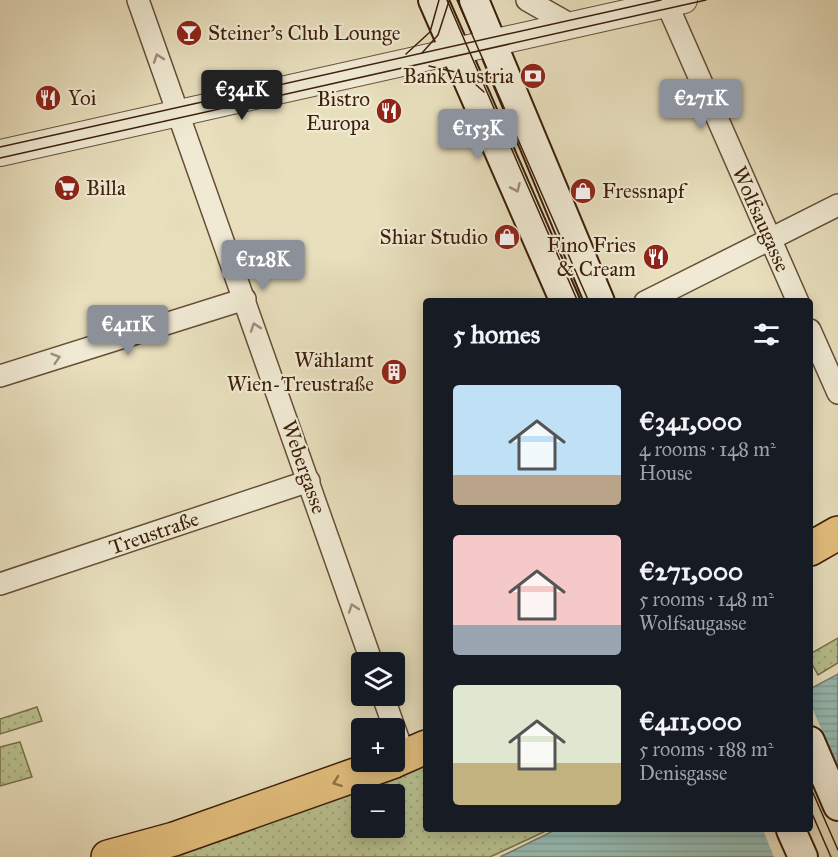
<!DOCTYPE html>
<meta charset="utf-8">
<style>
:root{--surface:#171b24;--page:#242831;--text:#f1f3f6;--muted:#9ea1a6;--accent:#8c9099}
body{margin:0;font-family:"IM FELL Great Primer",serif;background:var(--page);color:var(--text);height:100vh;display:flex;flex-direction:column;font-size:22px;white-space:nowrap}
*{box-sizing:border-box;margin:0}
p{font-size:20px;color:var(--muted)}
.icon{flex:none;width:33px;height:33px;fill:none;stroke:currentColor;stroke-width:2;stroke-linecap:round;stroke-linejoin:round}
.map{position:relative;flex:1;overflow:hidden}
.side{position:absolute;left:423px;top:298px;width:390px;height:534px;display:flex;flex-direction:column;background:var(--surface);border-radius:6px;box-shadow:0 3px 15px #0003}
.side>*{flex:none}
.controls{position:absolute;left:351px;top:652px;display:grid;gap:12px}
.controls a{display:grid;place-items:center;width:54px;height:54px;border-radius:6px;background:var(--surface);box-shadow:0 3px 15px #0003;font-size:30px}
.price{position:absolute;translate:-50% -51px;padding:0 14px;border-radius:6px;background:var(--accent);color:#fff;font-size:20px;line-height:39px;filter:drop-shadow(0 2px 3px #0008)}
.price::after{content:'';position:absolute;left:50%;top:36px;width:18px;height:14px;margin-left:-9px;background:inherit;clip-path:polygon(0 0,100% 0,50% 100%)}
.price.on{background:#222;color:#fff}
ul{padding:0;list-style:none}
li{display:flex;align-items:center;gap:18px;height:150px;padding:0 30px}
li span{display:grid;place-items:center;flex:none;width:168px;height:120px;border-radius:6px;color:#555}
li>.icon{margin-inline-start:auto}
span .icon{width:72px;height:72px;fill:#fffc;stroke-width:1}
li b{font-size:26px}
h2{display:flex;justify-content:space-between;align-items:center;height:72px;padding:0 30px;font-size:26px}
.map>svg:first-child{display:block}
</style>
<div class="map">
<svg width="838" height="857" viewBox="0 0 838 857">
<defs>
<pattern id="green-dots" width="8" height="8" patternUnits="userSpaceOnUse" patternTransform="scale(1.5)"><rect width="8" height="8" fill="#b9c18f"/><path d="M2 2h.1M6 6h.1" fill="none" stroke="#a0a57a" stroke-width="1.8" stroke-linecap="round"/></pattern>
<pattern id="water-rules" width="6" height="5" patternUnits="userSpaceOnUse" patternTransform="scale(1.5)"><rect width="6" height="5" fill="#97bcb3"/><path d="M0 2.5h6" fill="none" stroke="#83a199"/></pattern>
</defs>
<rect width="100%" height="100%" fill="#e8dfbd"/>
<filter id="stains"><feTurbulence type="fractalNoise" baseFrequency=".00333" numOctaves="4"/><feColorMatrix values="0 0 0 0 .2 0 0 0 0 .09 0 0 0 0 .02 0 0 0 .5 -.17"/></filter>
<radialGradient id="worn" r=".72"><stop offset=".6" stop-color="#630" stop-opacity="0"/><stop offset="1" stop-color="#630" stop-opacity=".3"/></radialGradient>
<g fill="url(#green-dots)" stroke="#7a704c" stroke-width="1.5" fill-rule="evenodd">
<polygon points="838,638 838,663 818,675 810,660 810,654"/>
<polygon points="37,707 42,721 0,734 0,719"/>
<polygon points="20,742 32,777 0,786 0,747"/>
<path d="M426,760V830H548L490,857H156ZM362,795H394V828H362Z"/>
</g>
<polygon fill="url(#water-rules)" stroke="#737d6f" stroke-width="1.5" points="838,674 838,842 812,857 500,857 555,830 810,830 810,689"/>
<polygon fill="#e8dfbd" points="810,703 838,767 838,845 818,857 774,857 763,830 810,830"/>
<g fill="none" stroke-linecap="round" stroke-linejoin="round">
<g stroke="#674e36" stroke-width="24">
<g id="minor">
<polyline points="138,0 372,663"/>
<polyline points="527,0 571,25"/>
<polyline points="667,4 798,302"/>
<polyline points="645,302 838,205"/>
<polyline points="810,330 838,393"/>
<polyline points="0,376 245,299"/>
<polyline points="0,584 309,481"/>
<polyline points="383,696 405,758"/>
</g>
</g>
<g stroke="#674e36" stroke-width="28">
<polyline id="tertiary" points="0,153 684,0"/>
</g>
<g stroke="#3c1e09" stroke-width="32">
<g id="secondary">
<polyline points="433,0 565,302"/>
<polyline points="474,0 600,302"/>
<polyline points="810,741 838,806"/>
<polyline points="791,830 803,857"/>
</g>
</g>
<g stroke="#3c1e09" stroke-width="36">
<g id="primary">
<polyline points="810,549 838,533"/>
<polyline points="394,761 426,747"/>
<polyline points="108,857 174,839 392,762"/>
</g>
</g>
<use href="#minor" stroke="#f0ead4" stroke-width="21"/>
<use href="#tertiary" stroke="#f0ead4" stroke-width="26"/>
<use href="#secondary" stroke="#f0ead4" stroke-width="28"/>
<use href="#primary" stroke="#e4c07e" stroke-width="33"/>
<g stroke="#3c1e09" stroke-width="1.5">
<polyline points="447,0 578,302"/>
<polyline points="457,0 589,302"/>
<polyline points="422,53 438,35 449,1"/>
<polyline points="406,54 430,32 439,0"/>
<polyline points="429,66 464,74 484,92"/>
<polyline points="0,147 661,0"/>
<polyline points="0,158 706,0"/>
<polyline points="810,786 838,850"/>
<polyline points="810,809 831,857"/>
</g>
</g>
<defs><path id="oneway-chevron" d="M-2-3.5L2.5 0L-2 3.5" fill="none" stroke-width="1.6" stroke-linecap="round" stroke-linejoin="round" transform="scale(1.5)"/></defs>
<g stroke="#9f8e79">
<use href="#oneway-chevron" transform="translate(158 58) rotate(-109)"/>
<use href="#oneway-chevron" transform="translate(516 188) rotate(66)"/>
<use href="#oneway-chevron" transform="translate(255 327) rotate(-109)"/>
<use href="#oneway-chevron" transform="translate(56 358) rotate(-17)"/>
<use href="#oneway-chevron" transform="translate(353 608) rotate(-109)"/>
</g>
<use stroke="#906f44" href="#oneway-chevron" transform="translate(337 782) rotate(160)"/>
<defs>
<g id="bar-disc" transform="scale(1.35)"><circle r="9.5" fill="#8f2418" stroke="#f0ead4"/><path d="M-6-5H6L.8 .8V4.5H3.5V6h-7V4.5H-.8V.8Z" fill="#fff"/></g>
<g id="bank-disc" transform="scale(1.35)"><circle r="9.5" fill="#8f2418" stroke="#f0ead4"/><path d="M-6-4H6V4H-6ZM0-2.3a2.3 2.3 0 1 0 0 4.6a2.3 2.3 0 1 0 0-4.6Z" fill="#fff"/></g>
<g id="restaurant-disc" transform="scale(1.35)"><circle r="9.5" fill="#8f2418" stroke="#f0ead4"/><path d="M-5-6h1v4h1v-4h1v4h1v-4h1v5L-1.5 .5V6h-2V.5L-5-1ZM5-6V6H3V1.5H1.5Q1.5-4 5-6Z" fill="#fff"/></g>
<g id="supermarket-disc" transform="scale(1.35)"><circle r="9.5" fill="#8f2418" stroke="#f0ead4"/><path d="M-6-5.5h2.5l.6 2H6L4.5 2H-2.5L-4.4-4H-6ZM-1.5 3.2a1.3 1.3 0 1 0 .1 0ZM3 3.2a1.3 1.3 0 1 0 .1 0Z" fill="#fff"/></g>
<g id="shop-disc" transform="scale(1.35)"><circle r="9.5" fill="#8f2418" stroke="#f0ead4"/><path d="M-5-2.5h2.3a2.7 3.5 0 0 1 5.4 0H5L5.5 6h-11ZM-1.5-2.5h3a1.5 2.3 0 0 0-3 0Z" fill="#fff"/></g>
<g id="building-disc" transform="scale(1.35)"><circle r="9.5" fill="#8f2418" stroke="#f0ead4"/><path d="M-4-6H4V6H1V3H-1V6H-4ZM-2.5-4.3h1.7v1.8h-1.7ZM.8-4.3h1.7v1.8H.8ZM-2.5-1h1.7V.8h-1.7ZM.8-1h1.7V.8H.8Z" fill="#fff"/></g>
</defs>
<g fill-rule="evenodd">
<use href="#bar-disc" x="189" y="33"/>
<use href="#bank-disc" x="533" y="76"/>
<use href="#restaurant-disc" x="48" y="98"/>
<use href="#restaurant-disc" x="389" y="111"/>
<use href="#supermarket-disc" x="67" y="188"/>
<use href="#shop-disc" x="583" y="191"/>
<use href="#shop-disc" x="507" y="237"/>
<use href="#restaurant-disc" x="656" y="257"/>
<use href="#building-disc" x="394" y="372"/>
</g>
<g text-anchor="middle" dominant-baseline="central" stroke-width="4.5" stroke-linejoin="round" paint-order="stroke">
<g font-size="21" fill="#3c1e09" stroke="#f0ead4" text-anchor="end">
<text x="208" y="33" text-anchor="start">Steiner's Club Lounge</text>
<text x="514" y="76">Bank Austria</text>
<text x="68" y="98" text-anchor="start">Yoi</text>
<text x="370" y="99">Bistro<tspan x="370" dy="24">Europa</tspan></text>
<text x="86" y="188" text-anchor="start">Billa</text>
<text x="602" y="191" text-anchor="start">Fressnapf</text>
<text x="488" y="237">Shiar Studio</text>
<text x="636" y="245">Fino Fries<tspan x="636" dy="24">&amp; Cream</tspan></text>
<text x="374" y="360">Wählamt<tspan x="374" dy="24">Wien-Treustraße</tspan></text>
</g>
<g font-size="21" fill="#3c1e09" stroke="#f0ead4">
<text transform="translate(761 219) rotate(66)">Wolfsaugasse</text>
<text transform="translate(304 467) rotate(71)">Webergasse</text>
<text transform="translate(154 533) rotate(-19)">Treustraße</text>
</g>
</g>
<rect width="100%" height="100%" filter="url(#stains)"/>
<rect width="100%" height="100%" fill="url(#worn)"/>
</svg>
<div class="controls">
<a><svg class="icon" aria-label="layers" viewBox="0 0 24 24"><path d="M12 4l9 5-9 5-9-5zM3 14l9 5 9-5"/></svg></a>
<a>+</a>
<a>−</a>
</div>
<b class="price on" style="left:242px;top:121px">€341K</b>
<b class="price" style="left:701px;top:130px">€271K</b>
<b class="price" style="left:478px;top:160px">€153K</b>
<b class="price" style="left:263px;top:291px">€128K</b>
<b class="price" style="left:128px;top:356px">€411K</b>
<section class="side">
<h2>5 homes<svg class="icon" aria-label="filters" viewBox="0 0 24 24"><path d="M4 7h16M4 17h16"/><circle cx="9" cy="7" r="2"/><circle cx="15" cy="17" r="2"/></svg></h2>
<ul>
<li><span style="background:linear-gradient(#bfe0f5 75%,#b9a48a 0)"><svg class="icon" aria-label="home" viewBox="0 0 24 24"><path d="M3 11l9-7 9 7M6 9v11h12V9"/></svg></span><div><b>€341,000</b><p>4 rooms · 148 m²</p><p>House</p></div></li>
<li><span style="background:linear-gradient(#f6c9c9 75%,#9aa5b1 0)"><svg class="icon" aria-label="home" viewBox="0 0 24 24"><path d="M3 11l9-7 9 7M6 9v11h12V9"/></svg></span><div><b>€271,000</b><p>5 rooms · 148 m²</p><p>Wolfsaugasse</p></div></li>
<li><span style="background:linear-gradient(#dfe7d0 65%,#c2b280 0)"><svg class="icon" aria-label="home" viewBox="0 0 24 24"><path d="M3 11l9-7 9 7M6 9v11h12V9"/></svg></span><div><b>€411,000</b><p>5 rooms · 188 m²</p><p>Denisgasse</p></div></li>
</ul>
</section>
</div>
